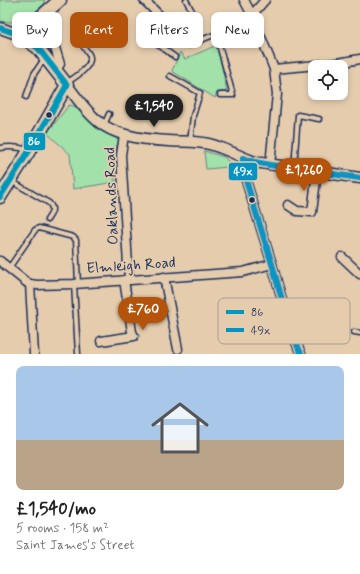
<!DOCTYPE html>
<meta charset="utf-8">
<style>
:root{--surface:#fff;--page:#f6f6f6;--text:#222;--muted:#767676;--accent:#b45309}
body{margin:0;font-family:Mynerve,sans-serif;background:var(--page);color:var(--text);height:100vh;display:flex;flex-direction:column;font-size:15px;white-space:nowrap}
*{box-sizing:border-box;margin:0}
p{font-size:13px;color:var(--muted)}
.icon{flex:none;width:22px;height:22px;fill:none;stroke:currentColor;stroke-width:2;stroke-linecap:round;stroke-linejoin:round}
.map{position:relative;height:354px;overflow:hidden}
.drawer{display:flex;flex-direction:column;background:var(--surface);flex:1}
.drawer>*{flex:none}
.top-card{position:absolute;left:12px;top:12px;width:336px;height:36px;display:flex;gap:8px}
.fabs{position:absolute;left:308px;top:60px;display:grid;gap:8px}
.fabs a{display:grid;place-items:center;width:40px;height:40px;border-radius:8px;background:var(--surface);box-shadow:0 2px 6px #0003;font-size:20px}
.price{position:absolute;translate:-50% -34px;padding:0 9px;border-radius:14px;background:var(--accent);color:#fff;font-size:13px;line-height:26px;filter:drop-shadow(0 1px 2px #0008)}
.price::after{content:'';position:absolute;left:50%;top:24px;width:12px;height:9px;margin-left:-6px;background:inherit;clip-path:polygon(0 0,100% 0,50% 100%)}
.price.selected{background:#222;color:#fff}
ul{padding:0;list-style:none}
li{display:grid;align-content:center;gap:8px;height:212px;padding:0 16px}
li span{display:grid;place-items:center;height:124px;border-radius:8px;color:#555}
li>.icon{margin-inline-start:auto}
span .icon{width:72px;height:72px;fill:#fffc;stroke-width:1}
li b{font-size:17px}
.pill{padding:0 14px;border-radius:8px;background:var(--surface);box-shadow:0 2px 6px #0003;font-size:14px;line-height:36px}
.pill.selected{background:var(--accent);color:#fff}
.map>svg:first-child{display:block}
</style>
<div class="map">
<svg width="360" height="354" viewBox="0 0 360 354">
<rect width="100%" height="100%" fill="#e5ccad"/>
<filter id="ink" filterUnits="userSpaceOnUse"><feTurbulence type="fractalNoise" baseFrequency=".025" numOctaves="2"/><feDisplacementMap in="SourceGraphic" scale="8" xChannelSelector="R" yChannelSelector="G"/><feConvolveMatrix kernelMatrix="1 2 1 2 8 2 1 2 1" color-interpolation-filters="sRGB"/></filter>
<g filter="url(#ink)">
<g fill="#a2e1a9" stroke="#5e8884">
<path d="M0,0H44L45,3C29,17 23,25 0,21Z"/>
<polygon points="217,45 227,91 217,92 215,98 172,71 180,52 185,59"/>
<polygon points="69,105 74,106 97,129 119,140 114,154 115,182 73,189 70,154 47,133"/>
<polygon points="204,151 224,157 229,162 229,167 206,169"/>
</g>
<g fill="none" stroke-linecap="round" stroke-linejoin="round">
<g stroke="#1b2f5e" stroke-width="7">
<g id="service">
<polyline points="186,0 193,13"/>
<polyline points="162,18 164,49"/>
<polyline points="156,43 175,57"/>
<polyline points="189,45 216,34"/>
<polyline points="170,76 200,93 193,116 190,142"/>
<path d="M68,82C75,77 92,67 90,57C89,51 83,48 81,43C80,41 79,37 78,34"/>
<polyline points="220,95 233,95 216,34 253,18"/>
<polyline points="26,97 34,74 44,59"/>
<polyline points="104,125 109,114"/>
<path d="M0,148C10,146 19,147 28,150"/>
<polyline points="294,168 298,115 319,119"/>
<path d="M11,181L49,203C55,209 51,214 47,220"/>
<polyline points="9,268 35,230 39,228 73,237 76,240 78,284"/>
<polyline points="74,284 78,354"/>
<polyline points="354,332 360,333"/>
</g>
</g>
<g stroke="#1b2f5e" stroke-width="11">
<g id="minor">
<polyline points="144,0 162,18"/>
<polyline points="244,0 252,15 274,69 277,94 270,165"/>
<polyline points="43,15 48,25 60,64 56,70"/>
<polyline points="252,15 265,0"/>
<polyline points="274,69 338,63 360,59"/>
<polyline points="124,135 121,155 129,280"/>
<polyline points="243,158 243,171 272,264 290,328 301,354"/>
<polyline points="288,205 297,211 312,212 317,172"/>
<polyline points="342,257 360,274"/>
<polyline points="0,261 26,282 30,284 37,285 74,284 243,272 272,264"/>
<polyline points="164,277 178,349"/>
<polyline points="30,284 34,354"/>
<polyline points="101,341 134,336 132,332 124,280"/>
</g>
</g>
<g stroke="#1b2f5e" stroke-width="13">
<g id="tertiary">
<polyline points="0,28 20,35"/>
<path d="M67,85C77,98 86,112 99,122C117,137 147,140 169,141C182,142 197,141 209,144C225,148 240,157 255,162L360,178"/>
</g>
</g>
<g stroke="#1b2f5e" stroke-width="15">
<polyline id="secondary" points="0,197 29,151 67,85 38,48 20,35 60,0"/>
</g>
<use href="#service" stroke="#e5ccad" stroke-width="4"/>
<use href="#minor" stroke="#e5ccad" stroke-width="8"/>
<use href="#tertiary" stroke="#e5ccad" stroke-width="10"/>
<use href="#secondary" stroke="#e5ccad" stroke-width="12"/>
<g stroke="#e5ccad" stroke-width="9">
<g id="bus-1">
<polyline points="0,28 20,35 38,48 67,85"/>
<polyline points="0,197 29,151 67,85"/>
</g>
</g>
<g stroke="#e5ccad" stroke-width="9">
<polyline id="bus-2" points="301,354 290,328 272,264 243,171 243,158 255,162 270,165 360,178"/>
</g>
<use href="#bus-1" stroke="#0497bd" stroke-width="6"/>
<use href="#bus-2" stroke="#0792c4" stroke-width="6"/>
</g>
</g>
<g fill="#1b2f5e" stroke="#e5ccad" stroke-width="1.5">
<circle cx="49" cy="115" r="3.5"/>
<circle cx="252" cy="200" r="3.5"/>
</g>
<g text-anchor="middle" dominant-baseline="central" stroke-width="3.5" stroke-linejoin="round" paint-order="stroke">
<g font-size="15" fill="#1b2f5e" stroke="#e5ccad">
<text transform="translate(112 196) rotate(-92)">Oaklands Road</text>
<text transform="translate(131 266) rotate(-4)">Elmleigh Road</text>
</g>
</g>
<rect x="218" y="298" width="132" height="46" rx="6" fill="#e5ccad" stroke="#a89d95" stroke-width="1"/>
<rect x="226" y="310" width="18" height="4" fill="#0497bd"/>
<rect x="226" y="328" width="18" height="4" fill="#0792c4"/>
<g font-size="11" fill="#1b2f5e">
<text x="251" y="316">86</text>
<text x="251" y="334">49x</text>
</g>
<g stroke="#e5ccad" stroke-width="1.5">
<rect x="23" y="132" width="23" height="19" rx="4" fill="#0497bd"/>
<rect x="228" y="162" width="30" height="19" rx="4" fill="#0792c4"/>
</g>
<g font-size="11" text-anchor="middle" font-weight="bold" fill="#fff">
<text x="34" y="145">86</text>
<text x="243" y="175">49x</text>
</g>
</svg>
<div class="fabs">
<a><svg class="icon" aria-label="locate" viewBox="0 0 24 24"><circle cx="12" cy="12" r="6"/><path d="M12 2v4M12 18v4M2 12h4M18 12h4"/></svg></a>
</div>
<b class="price selected" style="left:154px;top:128px">£1,540</b>
<b class="price" style="left:304px;top:192px">£1,260</b>
<b class="price" style="left:143px;top:331px">£760</b>
<div class="top-card">
<a class="pill">Buy</a>
<a class="pill selected">Rent</a>
<a class="pill">Filters</a>
<a class="pill">New</a>
</div>
</div>
<section class="drawer">
<ul>
<li><span style="background:linear-gradient(#a9c7e8 60%,#b9a48a 0)"><svg class="icon" aria-label="home" viewBox="0 0 24 24"><path d="M3 11l9-7 9 7M6 9v11h12V9"/></svg></span><div><b>£1,540/mo</b><p>5 rooms · 158 m²</p><p>Saint James's Street</p></div></li>
</ul>
</section>
